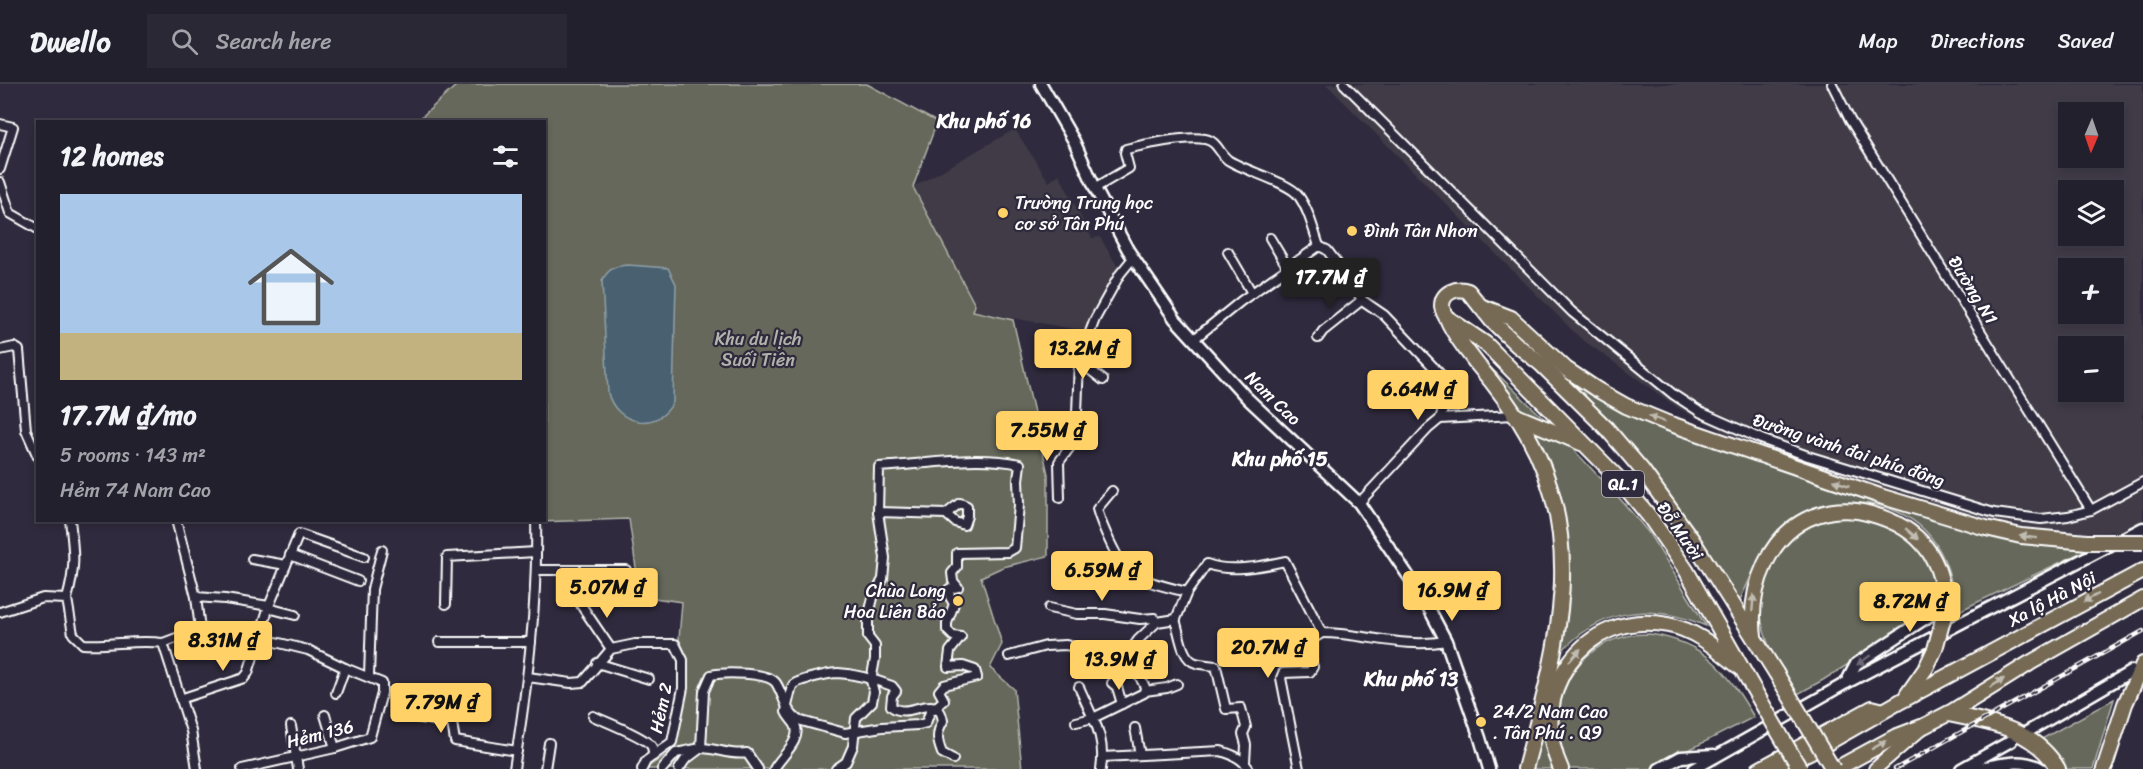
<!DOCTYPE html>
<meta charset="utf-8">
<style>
:root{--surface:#23202e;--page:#2b2836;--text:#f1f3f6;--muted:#a3a3aa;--line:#403e4a;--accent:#ffd166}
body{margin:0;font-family:Sriracha,sans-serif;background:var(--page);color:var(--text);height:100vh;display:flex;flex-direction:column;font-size:22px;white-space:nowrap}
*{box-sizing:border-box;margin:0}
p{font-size:20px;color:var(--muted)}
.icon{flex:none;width:33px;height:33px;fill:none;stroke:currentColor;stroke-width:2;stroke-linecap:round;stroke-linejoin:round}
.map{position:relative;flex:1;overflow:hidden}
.sheet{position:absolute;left:36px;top:36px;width:510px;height:402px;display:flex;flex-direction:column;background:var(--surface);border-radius:0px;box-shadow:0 3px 9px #0003,0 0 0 2px var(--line)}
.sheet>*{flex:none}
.needle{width:39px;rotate:182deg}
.fabs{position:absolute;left:2058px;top:18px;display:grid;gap:12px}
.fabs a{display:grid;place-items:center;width:66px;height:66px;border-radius:0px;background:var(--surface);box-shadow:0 3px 9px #0003,0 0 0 2px var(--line);font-size:30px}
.price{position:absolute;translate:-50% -51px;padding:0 14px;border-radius:6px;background:var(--accent);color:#111;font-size:20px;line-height:39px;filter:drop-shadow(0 2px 3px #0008)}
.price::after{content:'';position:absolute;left:50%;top:36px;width:18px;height:14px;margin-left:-9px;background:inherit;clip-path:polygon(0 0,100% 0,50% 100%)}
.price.active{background:#222;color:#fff}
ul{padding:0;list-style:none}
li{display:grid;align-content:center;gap:12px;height:318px;padding:0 24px}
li+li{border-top:2px solid var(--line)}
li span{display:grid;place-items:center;height:186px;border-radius:0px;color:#555}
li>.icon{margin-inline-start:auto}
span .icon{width:108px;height:108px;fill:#fffc;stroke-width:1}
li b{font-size:26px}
h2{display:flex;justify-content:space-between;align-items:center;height:72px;padding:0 24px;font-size:26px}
header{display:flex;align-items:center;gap:36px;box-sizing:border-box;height:84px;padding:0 30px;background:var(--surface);border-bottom:2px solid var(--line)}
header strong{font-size:28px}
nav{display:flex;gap:33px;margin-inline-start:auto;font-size:21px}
.search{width:420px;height:54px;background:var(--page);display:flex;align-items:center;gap:15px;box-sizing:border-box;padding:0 21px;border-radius:0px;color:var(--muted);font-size:22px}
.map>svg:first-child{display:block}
</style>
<header>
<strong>Dwello</strong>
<div class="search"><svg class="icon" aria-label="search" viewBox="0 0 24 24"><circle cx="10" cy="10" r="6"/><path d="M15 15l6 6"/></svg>Search here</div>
<nav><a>Map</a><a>Directions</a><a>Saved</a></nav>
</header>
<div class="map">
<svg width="2143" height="685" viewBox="0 0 2143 685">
<rect width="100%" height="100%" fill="#2f2a3d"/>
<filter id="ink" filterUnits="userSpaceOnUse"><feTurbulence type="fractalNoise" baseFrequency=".0167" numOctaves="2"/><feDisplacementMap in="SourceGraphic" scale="12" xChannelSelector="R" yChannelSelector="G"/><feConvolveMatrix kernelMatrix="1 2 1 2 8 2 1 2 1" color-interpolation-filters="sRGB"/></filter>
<g filter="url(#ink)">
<g fill="#413a46" fill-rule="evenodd">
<path d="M1326,0H2143V438L2126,447L2040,451L1951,428L1737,355L1678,324L1580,254ZM2068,28H2114V74H2068ZM2068,106H2114V152H2068ZM2068,184H2114V230H2068ZM2068,262H2114V308H2068Z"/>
<polygon points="1015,45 1049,98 1059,90 1092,154 1100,153 1118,183 1085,247 973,227 913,103"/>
</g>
<g fill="#65685a" stroke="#b2b4ac" stroke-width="1.5">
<polygon points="458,0 867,0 937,38 913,103 975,221 973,227 1013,236 1048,390 1048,472 1003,483 981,493 1002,560 990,584 1014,605 1022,685 645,685 675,665 687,574 679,555 682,518 640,512 629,435 537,438 544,436 544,38 416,38"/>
<polygon points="1468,262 1553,343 1519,328"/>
<path d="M1552,282L1612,322L1656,343L1702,359L1976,448L2037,461L2090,464L1955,529C1954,502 1947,473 1930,452C1901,418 1843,408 1804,430C1770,449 1755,483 1740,516L1737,517L1660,399L1603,332Z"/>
<path d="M1527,341L1570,362L1621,416L1648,448L1672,486L1706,542C1648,518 1601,524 1558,571L1565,470Z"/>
<path d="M1846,432C1902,440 1931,461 1938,520L1933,527L1823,596L1796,611C1782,587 1763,559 1761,530C1758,491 1789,444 1828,434C1833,433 1840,433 1846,432Z"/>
<path d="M1650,550C1707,559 1726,586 1754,633L1651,685H1568C1544,632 1565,565 1627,552C1634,550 1643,550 1650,550Z"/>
<polygon points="2114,615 2093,685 2065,685 2040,656"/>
<polygon points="1545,633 1544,649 1555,685 1529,685"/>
</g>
<path fill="#48616f" stroke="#91a0a9" stroke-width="1.5" d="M628,181L668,184L676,200L673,318C658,349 616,341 608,309L602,197C608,185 614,182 628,181Z"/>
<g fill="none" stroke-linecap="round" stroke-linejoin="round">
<g stroke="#fff" stroke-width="12">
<g id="street">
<polyline points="1344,0 1572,228 1674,311 1700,328 1761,355 1808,372 1994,429 2041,435 2068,432 2091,426 2143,398"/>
<polyline points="1832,0 1850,36 2091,426"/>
<polyline points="0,40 13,43 0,85"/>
<polyline points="0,98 10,129 38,145"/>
<path d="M1095,104L1129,84L1125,69L1126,65C1146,60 1185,52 1205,55C1217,57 1219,69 1228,76C1245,87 1288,98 1298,111C1309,126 1313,145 1319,162"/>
<polyline points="1270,154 1288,184"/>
<polyline points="1228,168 1252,209"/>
<polyline points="1318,254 1323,247 1362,216"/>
<polyline points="1193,256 1241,217 1319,162 1327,166 1353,200 1362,216 1384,231 1443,293 1451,309 1451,315 1444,322 1440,335"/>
<polyline points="0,266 14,263 19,266 26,346 38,373"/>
<polyline points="1079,277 1103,296"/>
<polyline points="1044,355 1076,355 1079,277 1095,235 1120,190 1133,174"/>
<path d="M1112,407L1097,425C1101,440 1118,479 1129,488C1143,498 1171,504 1187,508"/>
<polyline points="1060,414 1059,378 1076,355"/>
<polyline points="1359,419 1428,345 1440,335 1514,331"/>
<polyline points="290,471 358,497"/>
<polyline points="252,475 286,481"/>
<polyline points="536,486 626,486"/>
<polyline points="196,513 225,515 269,522"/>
<path d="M67,515C76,482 74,470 70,436"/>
<polyline points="446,520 447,473 536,468"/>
<polyline points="581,521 611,565"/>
<polyline points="268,524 295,531"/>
<polyline points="1049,524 1077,530 1105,530 1140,535 1154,534"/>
<path d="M0,528L43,514L67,515L73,550L83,560C110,562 136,555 163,559L191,647L197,685"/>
<path d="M1175,536C1180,549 1181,575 1196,579C1203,581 1210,581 1216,582L1226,625L1241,624L1246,643L1243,650L1246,661L1245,678"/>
<polyline points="439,558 531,558"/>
<polyline points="163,559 200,545 196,513 176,436"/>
<polyline points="1009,572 1046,562 1066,561 1081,565 1094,564 1130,570"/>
<polyline points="597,579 649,595"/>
<polyline points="369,592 372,505 382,466"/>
<polyline points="528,593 571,599 583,598 611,565 635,560 675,560 683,576 683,604 672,658 646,677 642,685"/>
<polyline points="1112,599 1117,603 1122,620"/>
<polyline points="1145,607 1167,604 1177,600"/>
<polyline points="336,609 345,584"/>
<polyline points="180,615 244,594 248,589 269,522 299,450 364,473"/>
<polyline points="325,631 335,664"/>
<path d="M593,632C604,637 648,654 652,663C653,666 653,669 653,672"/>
<polyline points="415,633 452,639 455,657 517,667"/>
<polyline points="1076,638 1093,634 1079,603"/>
<polyline points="291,642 298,685"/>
<polyline points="1135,644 1140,671"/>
<path d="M1103,673L1221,667C1233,671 1242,674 1249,685"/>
<polyline points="242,685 335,664 370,653 382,609 382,599 345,584 308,566 259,554"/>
<path d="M514,685C527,603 538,520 536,436"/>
<polyline points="545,685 549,659"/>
<path d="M662,685L676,669L701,664L704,607L711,591C724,588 768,588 776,599C784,612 785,627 798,636L845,649L882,643L918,641L926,639L930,628L944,616L939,607L944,601L977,593L975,586L963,582L948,583L950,567L961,553L953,552L947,546V539L954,520L950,513L949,505L958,503L953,497L952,489L957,483V469L1008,468L1015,464L1019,421L1018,396L1020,380C977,371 924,380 879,383L878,428L946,430L955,438L964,441L967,432V422L960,419L946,430"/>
<path d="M679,685L685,676L701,664C717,664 730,672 747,669L758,685"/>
<path d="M774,685C780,673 803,656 795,641C792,636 788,633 786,628C786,626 791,603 793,601C797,596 830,589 838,589C855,590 876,596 892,602L896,607L892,612L891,622C908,638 938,604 943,637C936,649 937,656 942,669L953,675"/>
<polyline points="836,685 846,678 853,662 856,634 872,618 874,608 871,597 875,575 875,562 868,553 868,534 873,514 883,495 885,474 878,428"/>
<path d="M1101,685C1104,667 1101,650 1093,634L1144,609L1145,603L1131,575L1130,567L1138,556L1157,538L1176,535L1187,508L1207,480C1230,489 1262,482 1285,477L1322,549C1365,549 1402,565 1446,557"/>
<polyline points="1299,685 1281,594 1283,589 1310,588 1313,583 1307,558 1322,549"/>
</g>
</g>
<g stroke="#fff" stroke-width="15">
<g id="secondary">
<polyline points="1041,0 1074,57 1096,106 1128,166 1175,235 1247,314 1359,419 1424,515 1446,557 1480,654 1489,685"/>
<polyline points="1846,599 1856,580 1935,528 1945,517"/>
<polyline points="2027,648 2132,587"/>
<polyline points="1659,685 1681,673 1714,671"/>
<polyline points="1694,685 1846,599 2143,444"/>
<polyline points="1961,685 2011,657"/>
<path d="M1973,685C1998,682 2019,672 2042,685"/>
</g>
</g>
<g stroke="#fff" stroke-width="16">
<g id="primary">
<polyline points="1758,685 1872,623 1884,626"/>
<polyline points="1875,685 1921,645"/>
</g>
</g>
<g stroke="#fff" stroke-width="18">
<g id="highway">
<polyline points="1480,222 1511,234 1566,285 1596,305 1626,322 1665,338 1883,413 1986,444 2021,452 2087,458"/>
<polyline points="1449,235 1486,260 1617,393 1649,432 1686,486 1753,604"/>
<polyline points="1514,331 1581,359"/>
<path d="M1754,552C1748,505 1768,448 1817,431C1834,425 1853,425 1871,430C1923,444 1946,478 1944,532"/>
<polyline points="1907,611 1926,584 1935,565"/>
<path d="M1948,630C1989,638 2035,645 2058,685"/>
<path d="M1525,685C1555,571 1590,461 1527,350C1513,325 1495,301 1477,280C1466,266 1457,255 1449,239C1447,233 1442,228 1442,222C1442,208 1457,203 1468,207L1493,238L1517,261L1541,280L1607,345L1642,386L1693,457L1776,589"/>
<path d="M1561,685C1526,610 1583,524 1668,541C1696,546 1717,565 1738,582"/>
<polyline points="1774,685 1822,662 1901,617 2143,487"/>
<polyline points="1836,685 1895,653 1924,642 1953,627 2030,579 2143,515"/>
<polyline points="2104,685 2125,620 2143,580"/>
</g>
</g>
<use href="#street" stroke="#2f2a3d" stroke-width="8"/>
<use href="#secondary" stroke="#2f2a3d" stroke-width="10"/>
<use href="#primary" stroke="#766a54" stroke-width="12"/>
<use href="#highway" stroke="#766a54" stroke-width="14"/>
<g stroke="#fff" stroke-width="4.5">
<polyline id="rail" points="1895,685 2143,547"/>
</g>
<use href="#rail" stroke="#2f2a3d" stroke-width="2" stroke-dasharray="7" stroke-linecap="butt"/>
<g stroke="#fff" stroke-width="18" stroke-linecap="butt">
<g id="highway-bridge">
<polyline points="2087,458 2143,458"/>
<polyline points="1935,565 1944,532"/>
<polyline points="1776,589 1833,685"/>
<polyline points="1753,604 1800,685"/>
</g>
</g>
<use href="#highway-bridge" stroke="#766a54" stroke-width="14"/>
</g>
<defs><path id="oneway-solid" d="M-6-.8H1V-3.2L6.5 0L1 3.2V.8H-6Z" transform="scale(1.5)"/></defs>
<g fill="#c1bcb2">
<use href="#oneway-solid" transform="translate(1657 335) rotate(-159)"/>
<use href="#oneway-solid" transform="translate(1841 399) rotate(-161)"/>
<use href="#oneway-solid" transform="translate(1912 450) rotate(41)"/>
<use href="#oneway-solid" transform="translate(2028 453) rotate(-173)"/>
<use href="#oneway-solid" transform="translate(2091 514) rotate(152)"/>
<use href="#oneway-solid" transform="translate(1753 519) rotate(-85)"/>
<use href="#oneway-solid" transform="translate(1575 571) rotate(-48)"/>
<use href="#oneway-solid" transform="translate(1997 599) rotate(-32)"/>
<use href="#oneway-solid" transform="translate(1879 661) rotate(-29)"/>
</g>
<use fill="#6d6a77" href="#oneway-solid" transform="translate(1864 576) rotate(145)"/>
</g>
<g fill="#ffd166" stroke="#2f2a3d" stroke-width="2">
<circle cx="1003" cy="129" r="6"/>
<circle cx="1352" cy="147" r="6"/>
<circle cx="958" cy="517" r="6"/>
<circle cx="1481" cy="638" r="6"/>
</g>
<g text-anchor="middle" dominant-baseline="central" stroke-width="4.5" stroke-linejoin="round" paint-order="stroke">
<rect fill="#2f2a3d" stroke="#c1bfc5" stroke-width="1.5" x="1602" y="387" width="42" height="26" rx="4.5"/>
<g font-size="16" font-weight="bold" fill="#fff">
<text x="1623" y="400">QL.1</text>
</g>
<g font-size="18" fill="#fff" stroke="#2f2a3d" text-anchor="start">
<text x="1015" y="119">Trường Trung học<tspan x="1015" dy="21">cơ sở Tân Phú</tspan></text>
<text x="1364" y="147">Đình Tân Nhơn</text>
<text x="946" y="507" text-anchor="end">Chùa Long<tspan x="946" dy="21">Hoa Liên Bảo</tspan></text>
<text x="1493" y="628">24/2 Nam Cao<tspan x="1493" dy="21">. Tân Phú . Q9</tspan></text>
</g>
<g font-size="18" fill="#fff" stroke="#2f2a3d">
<text transform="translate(1973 206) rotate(58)">Đường N1</text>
<text transform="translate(1273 314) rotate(44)">Nam Cao</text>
<text transform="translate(1849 366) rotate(18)">Đường vành đai phía đông</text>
<text transform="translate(1680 447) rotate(55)">Đỗ Mười</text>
<text transform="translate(2052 515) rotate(-28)">Xa lộ Hà Nội</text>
<text transform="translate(661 624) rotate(-78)">Hẻm 2</text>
<text transform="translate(320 650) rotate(-14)">Hẻm 136</text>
</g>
<g font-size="18" fill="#b2b4ac" stroke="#2f2a3d">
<text x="758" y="255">Khu du lịch<tspan x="758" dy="21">Suối Tiên</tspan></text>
</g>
<g font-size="20" font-weight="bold" fill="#fff" stroke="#2f2a3d">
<text x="984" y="37">Khu phố 16</text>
<text x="1280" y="375">Khu phố 15</text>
<text x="1411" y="595">Khu phố 13</text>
</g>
</g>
</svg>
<div class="fabs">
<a><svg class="needle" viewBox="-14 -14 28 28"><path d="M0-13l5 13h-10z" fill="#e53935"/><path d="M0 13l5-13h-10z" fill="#a3a3aa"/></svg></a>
<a><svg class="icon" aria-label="layers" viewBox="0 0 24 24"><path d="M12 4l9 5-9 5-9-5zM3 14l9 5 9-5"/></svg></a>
<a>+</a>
<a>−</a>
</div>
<b class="price active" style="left:1330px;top:225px">17.7M ₫</b>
<b class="price" style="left:1083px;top:296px">13.2M ₫</b>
<b class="price" style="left:1418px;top:337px">6.64M ₫</b>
<b class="price" style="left:1047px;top:378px">7.55M ₫</b>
<b class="price" style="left:1102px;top:518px">6.59M ₫</b>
<b class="price" style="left:607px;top:535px">5.07M ₫</b>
<b class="price" style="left:1452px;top:538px">16.9M ₫</b>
<b class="price" style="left:1910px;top:549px">8.72M ₫</b>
<b class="price" style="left:223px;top:588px">8.31M ₫</b>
<b class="price" style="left:1268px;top:595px">20.7M ₫</b>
<b class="price" style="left:1119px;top:607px">13.9M ₫</b>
<b class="price" style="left:441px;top:650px">7.79M ₫</b>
<section class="sheet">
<h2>12 homes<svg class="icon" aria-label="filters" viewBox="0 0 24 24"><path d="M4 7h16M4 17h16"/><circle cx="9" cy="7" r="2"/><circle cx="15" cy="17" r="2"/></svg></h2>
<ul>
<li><span style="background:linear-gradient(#a9c7e8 75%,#c2b280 0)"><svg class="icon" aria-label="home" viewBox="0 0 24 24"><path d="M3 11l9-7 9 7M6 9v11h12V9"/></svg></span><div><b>17.7M ₫/mo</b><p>5 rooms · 143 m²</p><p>Hẻm 74 Nam Cao</p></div></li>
</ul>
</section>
</div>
